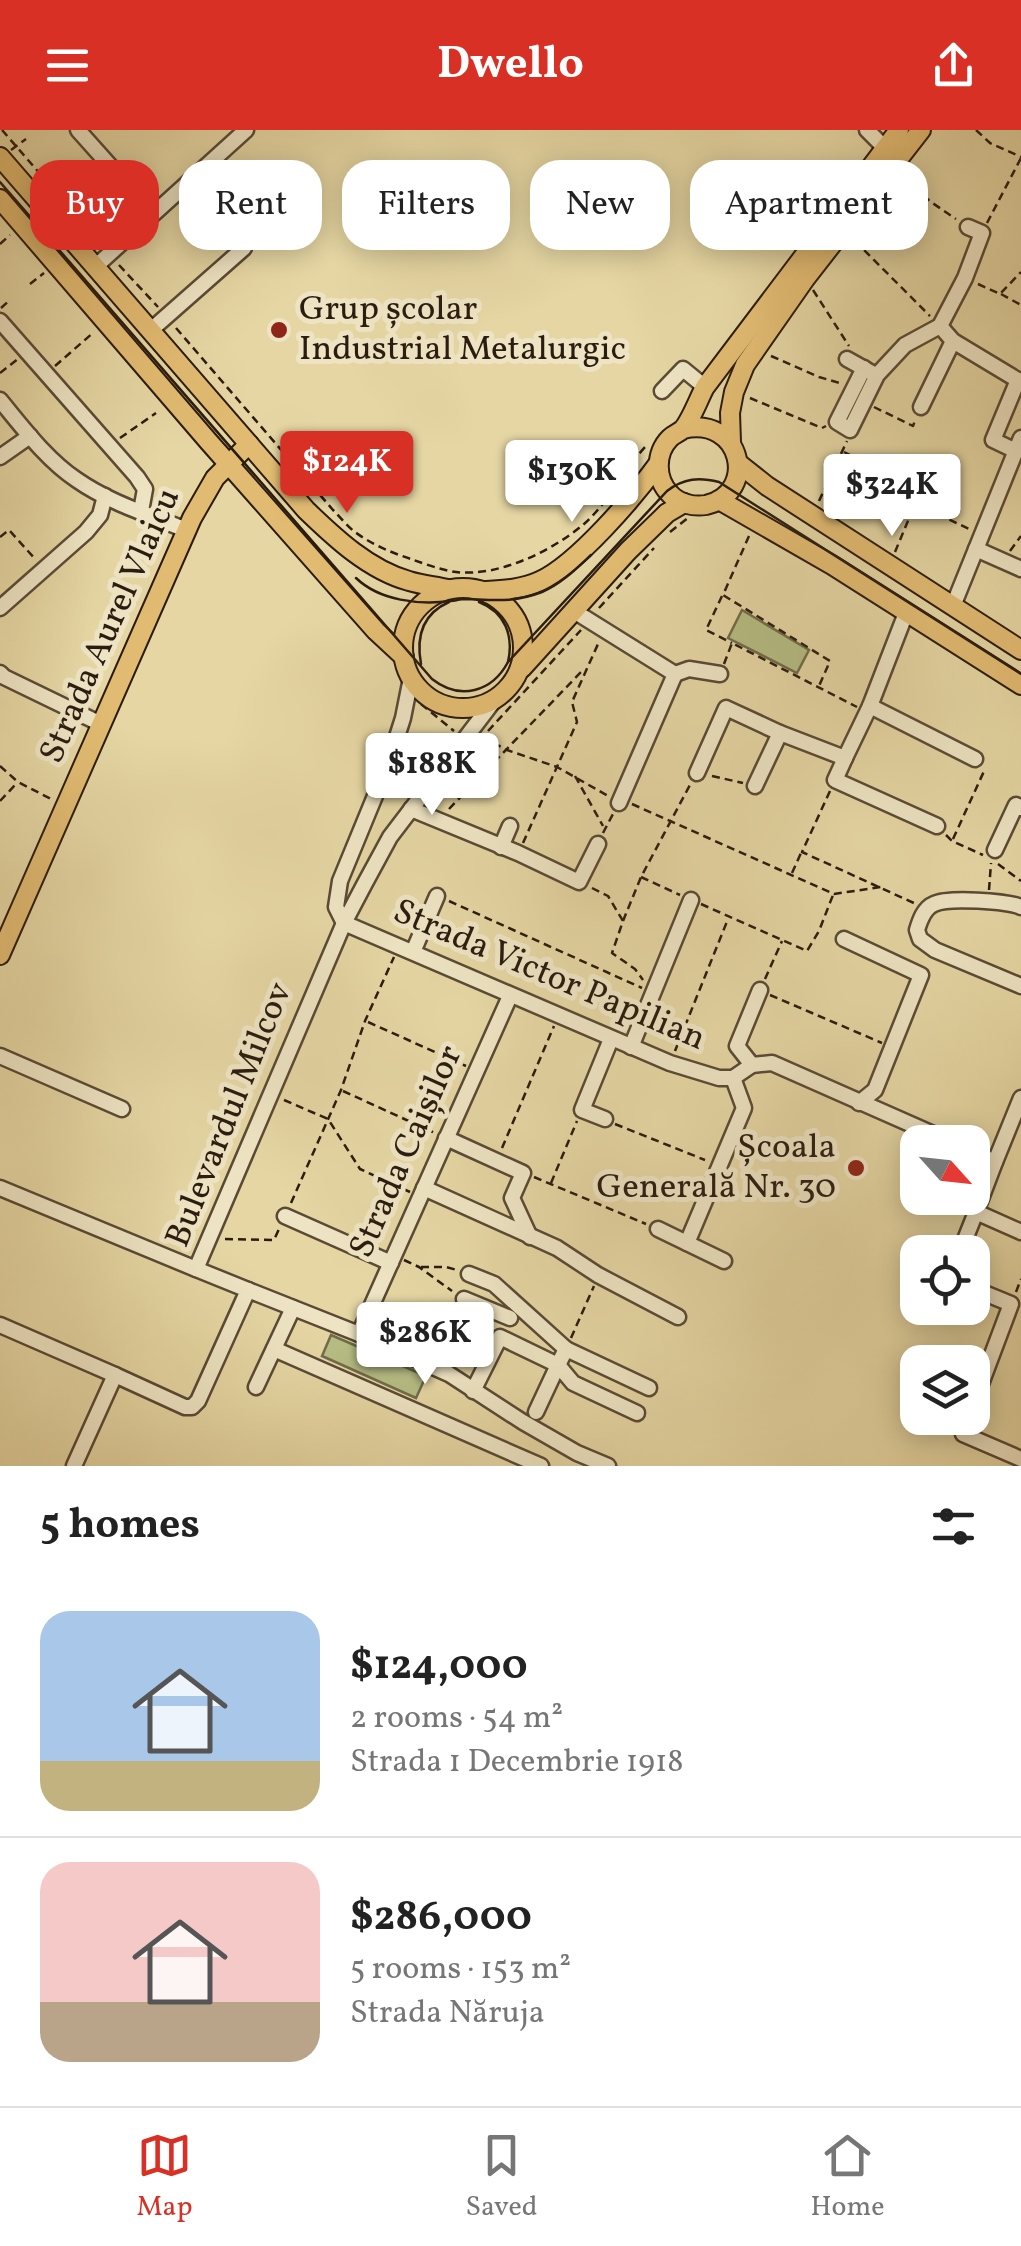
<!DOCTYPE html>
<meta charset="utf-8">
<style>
:root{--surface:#fff;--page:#f2f2f2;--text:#222;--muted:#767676;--line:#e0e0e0;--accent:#d93025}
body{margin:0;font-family:Vollkorn,serif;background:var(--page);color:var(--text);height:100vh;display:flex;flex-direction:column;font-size:38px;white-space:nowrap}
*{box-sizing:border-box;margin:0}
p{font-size:32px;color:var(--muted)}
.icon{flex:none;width:55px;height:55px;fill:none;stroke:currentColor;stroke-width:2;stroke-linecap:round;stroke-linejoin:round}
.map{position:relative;height:1336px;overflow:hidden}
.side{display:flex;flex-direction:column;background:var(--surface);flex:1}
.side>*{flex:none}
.hud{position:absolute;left:30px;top:30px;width:962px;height:90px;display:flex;gap:20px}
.needle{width:65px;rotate:117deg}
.controls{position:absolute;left:900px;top:995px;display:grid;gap:20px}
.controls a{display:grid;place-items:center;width:90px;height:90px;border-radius:20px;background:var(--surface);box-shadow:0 5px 25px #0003;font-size:50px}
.price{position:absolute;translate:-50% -85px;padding:0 22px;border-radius:10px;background:#fff;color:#222;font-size:32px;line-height:65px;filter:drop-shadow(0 2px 5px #0008)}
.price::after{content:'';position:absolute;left:50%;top:60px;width:30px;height:22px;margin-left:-15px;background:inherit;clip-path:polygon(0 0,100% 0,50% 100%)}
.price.selected{background:var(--accent);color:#fff}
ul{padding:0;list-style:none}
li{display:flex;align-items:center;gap:30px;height:250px;padding:0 40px}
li+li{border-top:2px solid var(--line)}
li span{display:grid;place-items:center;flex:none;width:280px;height:200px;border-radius:30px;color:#555}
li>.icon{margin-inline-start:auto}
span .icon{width:120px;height:120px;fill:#fffc;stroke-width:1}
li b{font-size:42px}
h2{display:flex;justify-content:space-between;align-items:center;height:120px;padding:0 40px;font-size:42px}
.tag{padding:0 35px;border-radius:30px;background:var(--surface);box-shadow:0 5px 25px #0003;font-size:35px;line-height:90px}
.tag.selected{background:var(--accent);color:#fff}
header{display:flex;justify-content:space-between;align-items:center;height:130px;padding:0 40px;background:var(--accent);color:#fff;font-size:45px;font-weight:700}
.menu{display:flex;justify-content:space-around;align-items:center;height:140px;border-top:2px solid var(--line);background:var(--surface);font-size:28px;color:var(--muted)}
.menu a{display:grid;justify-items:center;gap:5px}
.menu .selected{color:var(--accent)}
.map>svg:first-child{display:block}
</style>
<header><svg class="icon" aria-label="menu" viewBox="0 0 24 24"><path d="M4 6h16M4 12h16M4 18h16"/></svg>Dwello<svg class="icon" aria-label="share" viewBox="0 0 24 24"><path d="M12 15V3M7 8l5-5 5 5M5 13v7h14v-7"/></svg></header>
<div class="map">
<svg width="1021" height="1336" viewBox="0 0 1021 1336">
<rect width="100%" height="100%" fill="#e5d6a3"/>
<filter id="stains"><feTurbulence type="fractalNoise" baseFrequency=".002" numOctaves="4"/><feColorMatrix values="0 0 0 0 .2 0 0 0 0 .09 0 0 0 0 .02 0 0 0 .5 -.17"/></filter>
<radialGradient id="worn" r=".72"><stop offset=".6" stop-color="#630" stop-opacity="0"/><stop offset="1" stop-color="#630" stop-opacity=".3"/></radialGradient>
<g fill="#b6bd84" stroke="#706c4a" stroke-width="2.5">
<polygon points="742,480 809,520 797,543 728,508"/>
<polygon points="331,1205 426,1246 416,1268 322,1226"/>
</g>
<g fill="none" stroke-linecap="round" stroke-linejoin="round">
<g stroke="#5a4a35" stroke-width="19">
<g id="minor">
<polyline points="78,0 153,84"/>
<polyline points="867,0 889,22"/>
<polyline points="776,57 821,102"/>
<polyline points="95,137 246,0"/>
<polyline points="0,191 137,347 145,359 141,381"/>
<polyline points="940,196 953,211 1021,252"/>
<polyline points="151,200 244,118"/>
<polyline points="847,229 872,243"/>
<polyline points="864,238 837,292 850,300 877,245 905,215 940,196 965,148 982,103 968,97"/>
<polyline points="662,261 683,239 705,257"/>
<path d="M0,270C23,298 47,330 77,350C110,373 150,385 186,400"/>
<polyline points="921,277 953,211"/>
<polyline points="1016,321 993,310 1018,250"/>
<polyline points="0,327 30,306"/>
<polyline points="976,419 1021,439"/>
<polyline points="953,476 1021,308"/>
<polyline points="0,478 86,402 100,385 105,366"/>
<polyline points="574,481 675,544 619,673"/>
<polyline points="0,543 4,547 101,594"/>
<polyline points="675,544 689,539 720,544"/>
<polyline points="870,576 975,629"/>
<polyline points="845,628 835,650 937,696"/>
<polyline points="697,643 726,578 780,603 845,628 870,576 906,483"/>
<polyline points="755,656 780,603"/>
<polyline points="411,679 518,723 579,752 598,714"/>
<polyline points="501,717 510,696"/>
<polyline points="995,720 1016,675 1021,678"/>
<path d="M1021,777C1007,771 948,767 934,774C924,778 920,790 917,800L920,809L935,820L1021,856"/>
<polyline points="344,793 670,933 719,948 733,948 752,935 772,933 951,1012"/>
<polyline points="344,793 336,777 340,751 389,632 403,588 411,548"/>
<polyline points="844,809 921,845 875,960 859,973"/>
<polyline points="413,822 437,766"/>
<polyline points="631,917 691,770"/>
<polyline points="0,926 122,979"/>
<polyline points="752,935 737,916 760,860"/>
<polyline points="605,989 582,980 611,909"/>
<polyline points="446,1008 523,1043 512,1068 530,1107"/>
<polyline points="972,1022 995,1032 976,1082 1021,1102"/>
<polyline points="995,1032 1021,968"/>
<polyline points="0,1058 196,1139"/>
<polyline points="424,1058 557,1118 598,1145 678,1187"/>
<polyline points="285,1086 391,1133"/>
<polyline points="658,1099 724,1131"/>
<polyline points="687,1113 744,978 733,948"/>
<polyline points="960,1122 976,1082"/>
<polyline points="469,1144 494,1154 566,1219 558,1235 500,1207 473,1261"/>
<polyline points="972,1158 1011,1174 972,1278"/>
<polyline points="248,1160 359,1204 449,1244 523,1292 577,1323 608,1336"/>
<polyline points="464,1169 510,1188"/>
<polyline points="0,1195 115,1245"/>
<polyline points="359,1204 510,866"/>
<polyline points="274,1219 541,1336"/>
<polyline points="566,1219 649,1258"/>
<polyline points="256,1257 293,1178"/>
<polyline points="536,1282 558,1235 573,1253 637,1283"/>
<polyline points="969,1288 963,1304 1021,1329"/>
<polyline points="74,1336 115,1245 185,1277 192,1277 198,1271 248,1160 196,1139 344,793 364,755 390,707 496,568"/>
</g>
</g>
<g stroke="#2b1c10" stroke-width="22">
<g id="major">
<path d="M0,27L306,380C335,408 369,440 409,451C422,455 435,456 448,459"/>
<polyline points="0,69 209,312 376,501 404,527"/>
<path d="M683,299C742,285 759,363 706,375C694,377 679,374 670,364C655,349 655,323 670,308C674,304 679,303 683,299C691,290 699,268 705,257L899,0"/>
<polyline points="731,312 730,283 734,262 745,235 805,149 921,0"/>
<polyline points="738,333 767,356 1021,520"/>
<polyline points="719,370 832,435 1021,555"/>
<circle cx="463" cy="518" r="60"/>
<path d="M486,461C504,460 523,459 540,451C577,434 634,367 658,334"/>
<polyline points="522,538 628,421 667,383 684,373"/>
<polyline points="0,825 192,388 215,348 249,314"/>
</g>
</g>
<g stroke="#2b1c10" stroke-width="2.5" stroke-dasharray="8 5" stroke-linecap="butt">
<polyline points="2,0 101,114"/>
<polyline points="976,0 990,13 1021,27"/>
<polyline points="11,20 26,9"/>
<polyline points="904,48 931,72 956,89"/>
<polyline points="987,93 1021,28"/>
<polyline points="855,111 930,186"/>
<polyline points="0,114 10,105"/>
<polyline points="119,135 158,177"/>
<polyline points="30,154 44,143"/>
<polyline points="978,154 1000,164 1021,142"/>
<polyline points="813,160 849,216"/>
<polyline points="1001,164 1021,175"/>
<polyline points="1,178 10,170"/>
<path d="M176,198L333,380C340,387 347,396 355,402C371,414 392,423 411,429C425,434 441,440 456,442C499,447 552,421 584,394C610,371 624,339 647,315"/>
<polyline points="771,226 819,247 843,254"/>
<polyline points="55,236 94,202"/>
<polyline points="0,243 18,229"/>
<polyline points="750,268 822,298 826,296"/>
<polyline points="874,277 913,296 916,288"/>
<polyline points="120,308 156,283"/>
<polyline points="844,322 908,354 915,373 971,400"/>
<polyline points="819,371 847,311"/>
<polyline points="670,402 688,388"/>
<polyline points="749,406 723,465 830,531 819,556"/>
<polyline points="0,407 9,400 36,430"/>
<polyline points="1010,421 1021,406"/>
<polyline points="895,422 915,374"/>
<polyline points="722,466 706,500 732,513"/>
<polyline points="599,478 654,418"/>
<polyline points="724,534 732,513 857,577"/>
<polyline points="421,574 454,601"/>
<polyline points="488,601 581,500"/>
<polyline points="482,607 507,620 557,637 610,667"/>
<polyline points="0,636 18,652 53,670"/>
<polyline points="575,646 603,696"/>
<polyline points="712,646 743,653"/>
<polyline points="830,661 802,722 916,774"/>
<polyline points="0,671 17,653"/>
<polyline points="632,674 834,764 881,757"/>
<polyline points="449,679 582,541"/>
<polyline points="603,703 613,684"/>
<polyline points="946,705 952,711 983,725"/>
<polyline points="953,709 985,639"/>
<polyline points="523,713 577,592 572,572 598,514"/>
<polyline points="998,734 1021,751"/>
<polyline points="792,743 801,723"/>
<polyline points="641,747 680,765"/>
<polyline points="592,758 608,766 623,791 612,823 635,839 643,850"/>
<polyline points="989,760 991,733"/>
<polyline points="449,771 642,858"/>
<polyline points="701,774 807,821 819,801 833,765"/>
<polyline points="623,791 641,747 691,653"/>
<polyline points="765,849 782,811"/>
<polyline points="770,865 882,913"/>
<polyline points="368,892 466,936"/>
<polyline points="675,921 728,789"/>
<polyline points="343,961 435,1003"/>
<polyline points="284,970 328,989 360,1039 410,1062"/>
<polyline points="615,994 705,1030"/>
<polyline points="502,1018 554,896"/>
<polyline points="534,1047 646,1094"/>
<polyline points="551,1053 577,991"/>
<polyline points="291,1073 341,960 365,891 394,827"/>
<polyline points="225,1109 274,1110 279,1099"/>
<polyline points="404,1130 419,1137 452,1161"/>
<polyline points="421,1137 446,1137 457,1140"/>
<polyline points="1016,1162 1021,1149"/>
<polyline points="571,1208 594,1156"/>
</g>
<use href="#minor" stroke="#eee4c3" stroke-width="14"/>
<use href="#major" stroke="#e2bb72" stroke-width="18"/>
<g stroke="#2b1c10" stroke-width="2.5">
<path d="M0,52L432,549C460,571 492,562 508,532L667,361C684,348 699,347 719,352L1021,544"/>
<path d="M356,448C380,471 419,475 451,471C461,470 456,469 466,469C495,470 513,473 542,462C561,454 576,439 591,425"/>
<path d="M479,472C505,482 514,506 508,532"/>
<path d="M421,534C416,507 422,484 449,472"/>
</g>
</g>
<g fill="#8f2418" stroke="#eee4c3" stroke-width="4">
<circle cx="279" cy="200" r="10"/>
<circle cx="856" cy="1038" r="10"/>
</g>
<g text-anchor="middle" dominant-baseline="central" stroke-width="10" stroke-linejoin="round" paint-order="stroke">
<g font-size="35" fill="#2b1c10" stroke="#eee4c3" text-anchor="start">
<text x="299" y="180">Grup școlar<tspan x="299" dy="40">Industrial Metalurgic</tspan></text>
<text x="836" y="1018" text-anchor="end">Școala<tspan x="836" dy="40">Generală Nr. 30</tspan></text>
</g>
<g font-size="35" fill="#2b1c10" stroke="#eee4c3">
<text transform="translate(111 496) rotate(-66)">Strada Aurel Vlaicu</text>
<text transform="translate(549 846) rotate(23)">Strada Victor Papilian</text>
<text transform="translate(230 985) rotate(-68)">Bulevardul Milcov</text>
<text transform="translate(407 1022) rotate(-66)">Strada Caișilor</text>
</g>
</g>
<rect width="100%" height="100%" filter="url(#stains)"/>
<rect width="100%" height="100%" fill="url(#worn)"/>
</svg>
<div class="controls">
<a><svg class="needle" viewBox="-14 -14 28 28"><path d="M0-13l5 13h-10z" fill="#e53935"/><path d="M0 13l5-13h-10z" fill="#767676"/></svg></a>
<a><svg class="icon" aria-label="locate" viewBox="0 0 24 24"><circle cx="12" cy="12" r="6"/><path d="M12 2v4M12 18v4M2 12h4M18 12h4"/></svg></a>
<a><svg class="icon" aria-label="layers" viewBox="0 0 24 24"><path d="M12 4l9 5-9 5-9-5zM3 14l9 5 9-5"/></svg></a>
</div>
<b class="price selected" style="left:347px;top:386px">$124K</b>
<b class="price" style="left:572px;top:395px">$130K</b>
<b class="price" style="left:892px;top:409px">$324K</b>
<b class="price" style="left:432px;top:688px">$188K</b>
<b class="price" style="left:425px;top:1257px">$286K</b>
<div class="hud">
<a class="tag selected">Buy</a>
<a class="tag">Rent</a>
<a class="tag">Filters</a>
<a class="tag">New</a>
<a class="tag">Apartment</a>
</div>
</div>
<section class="side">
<h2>5 homes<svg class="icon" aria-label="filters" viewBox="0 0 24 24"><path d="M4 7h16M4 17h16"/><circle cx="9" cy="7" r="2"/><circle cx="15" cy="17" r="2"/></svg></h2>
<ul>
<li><span style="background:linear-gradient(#a9c7e8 75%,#c2b280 0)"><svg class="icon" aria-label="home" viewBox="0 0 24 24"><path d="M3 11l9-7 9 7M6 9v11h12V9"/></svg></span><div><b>$124,000</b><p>2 rooms · 54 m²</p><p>Strada 1 Decembrie 1918</p></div></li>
<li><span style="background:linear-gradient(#f6c9c9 70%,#b9a48a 0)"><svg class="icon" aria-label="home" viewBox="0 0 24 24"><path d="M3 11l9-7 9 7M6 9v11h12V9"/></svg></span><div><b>$286,000</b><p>5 rooms · 153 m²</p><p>Strada Năruja</p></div></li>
</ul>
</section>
<nav class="menu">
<a class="selected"><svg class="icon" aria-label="map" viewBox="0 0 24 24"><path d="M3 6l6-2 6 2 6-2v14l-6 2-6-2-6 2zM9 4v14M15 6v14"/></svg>Map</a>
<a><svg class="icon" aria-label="saved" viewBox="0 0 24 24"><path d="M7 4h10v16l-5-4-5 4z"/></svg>Saved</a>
<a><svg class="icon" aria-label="home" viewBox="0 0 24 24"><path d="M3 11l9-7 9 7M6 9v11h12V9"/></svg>Home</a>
</nav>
